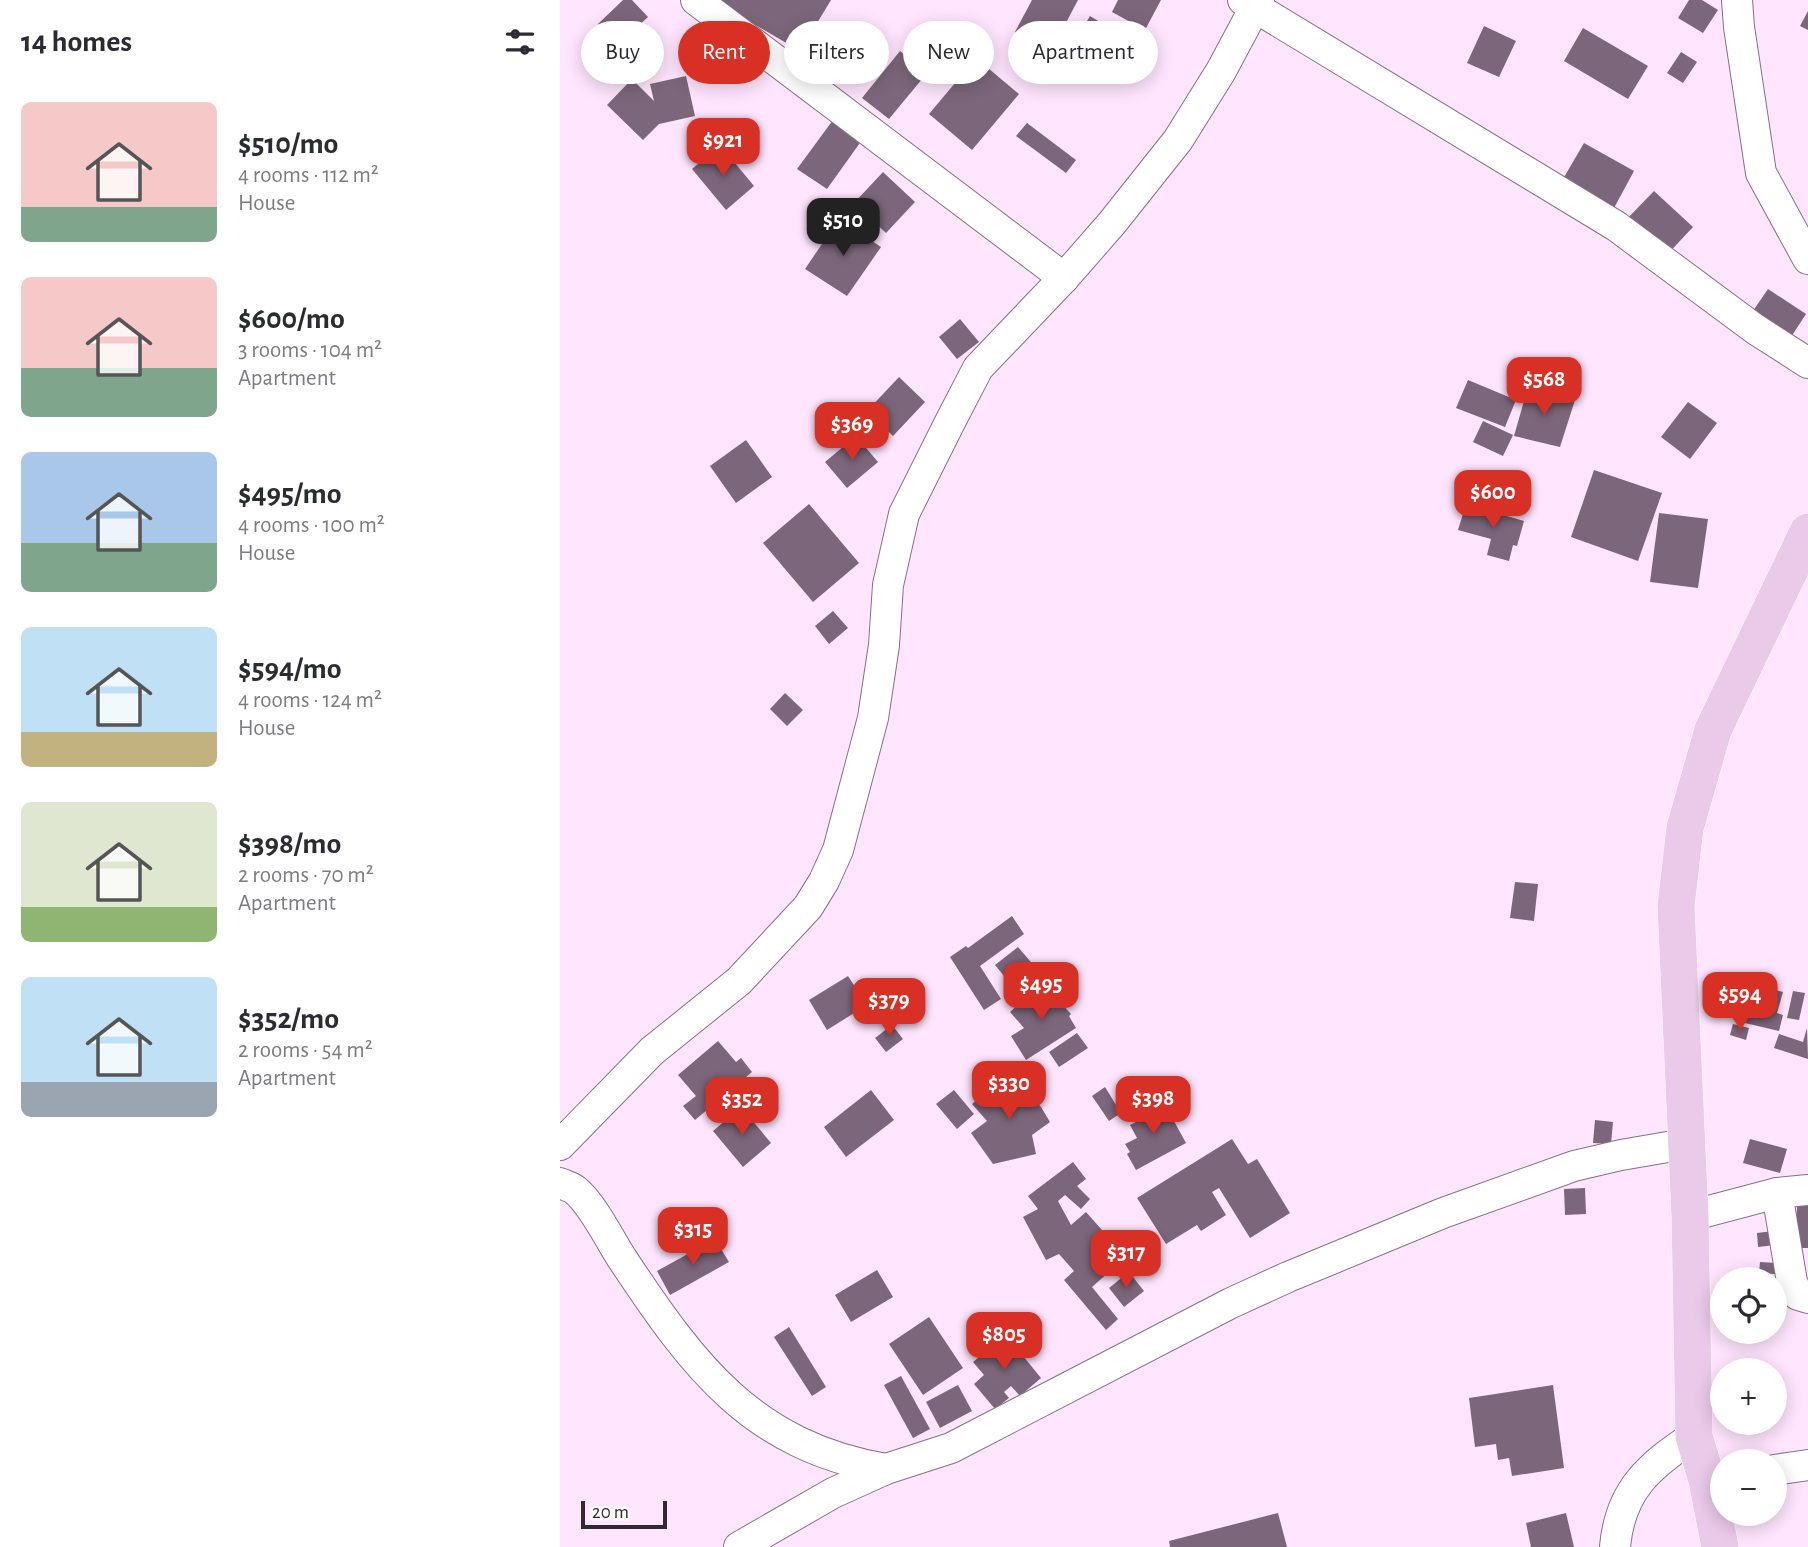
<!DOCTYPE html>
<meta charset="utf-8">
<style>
:root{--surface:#fff;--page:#f7f7f7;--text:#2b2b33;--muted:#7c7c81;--accent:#d93025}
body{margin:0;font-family:"Alegreya Sans",sans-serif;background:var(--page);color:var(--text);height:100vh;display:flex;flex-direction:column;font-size:26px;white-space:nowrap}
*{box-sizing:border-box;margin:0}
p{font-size:23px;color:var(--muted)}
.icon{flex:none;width:38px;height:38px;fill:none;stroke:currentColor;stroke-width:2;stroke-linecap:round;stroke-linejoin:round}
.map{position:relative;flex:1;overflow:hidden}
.drawer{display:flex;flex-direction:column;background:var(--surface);width:560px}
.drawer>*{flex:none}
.hud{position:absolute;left:21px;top:21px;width:665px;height:63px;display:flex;gap:14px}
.tools{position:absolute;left:1150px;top:1267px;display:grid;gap:14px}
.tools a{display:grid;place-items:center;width:77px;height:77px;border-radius:50%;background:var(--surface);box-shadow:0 4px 18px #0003;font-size:35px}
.scale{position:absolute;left:21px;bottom:18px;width:86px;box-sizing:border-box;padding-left:7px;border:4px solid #322831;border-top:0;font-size:19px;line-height:24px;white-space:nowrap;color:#322831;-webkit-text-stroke:5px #fcfcfc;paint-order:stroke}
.price{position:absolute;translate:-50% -60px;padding:0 16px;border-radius:14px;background:var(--accent);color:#fff;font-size:23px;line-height:46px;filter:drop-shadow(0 2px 4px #0008)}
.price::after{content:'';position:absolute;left:50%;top:42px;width:21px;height:16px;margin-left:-10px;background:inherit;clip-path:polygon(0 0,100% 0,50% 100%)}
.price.active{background:#222;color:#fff}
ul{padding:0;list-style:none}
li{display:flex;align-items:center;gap:21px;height:175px;padding:0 21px}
li span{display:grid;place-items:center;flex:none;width:196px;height:140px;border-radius:10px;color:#555}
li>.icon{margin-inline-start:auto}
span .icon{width:84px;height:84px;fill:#fffc;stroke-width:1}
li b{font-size:30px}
h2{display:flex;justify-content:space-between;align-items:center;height:84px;padding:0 21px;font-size:30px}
.pill{padding:0 24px;border-radius:32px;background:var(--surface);box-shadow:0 4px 18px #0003;font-size:24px;line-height:63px}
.pill.active{background:var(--accent);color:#fff}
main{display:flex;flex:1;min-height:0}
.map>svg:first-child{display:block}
</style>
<main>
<section class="drawer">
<h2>14 homes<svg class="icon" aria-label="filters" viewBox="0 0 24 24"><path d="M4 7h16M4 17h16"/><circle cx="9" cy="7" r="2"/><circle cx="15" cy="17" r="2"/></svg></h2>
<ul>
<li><span style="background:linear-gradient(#f6c9c9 75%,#7fa58c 0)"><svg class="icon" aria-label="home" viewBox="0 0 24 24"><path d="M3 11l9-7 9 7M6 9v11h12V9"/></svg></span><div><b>$510/mo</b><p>4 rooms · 112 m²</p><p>House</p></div></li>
<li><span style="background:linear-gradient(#f6c9c9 65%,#7fa58c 0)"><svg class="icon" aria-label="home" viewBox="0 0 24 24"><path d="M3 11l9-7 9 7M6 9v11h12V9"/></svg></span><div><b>$600/mo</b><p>3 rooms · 104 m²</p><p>Apartment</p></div></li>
<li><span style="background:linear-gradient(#a9c7e8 65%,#7fa58c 0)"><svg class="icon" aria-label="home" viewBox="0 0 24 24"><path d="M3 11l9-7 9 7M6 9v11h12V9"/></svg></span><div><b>$495/mo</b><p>4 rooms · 100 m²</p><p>House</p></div></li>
<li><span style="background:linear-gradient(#bfe0f5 75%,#c2b280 0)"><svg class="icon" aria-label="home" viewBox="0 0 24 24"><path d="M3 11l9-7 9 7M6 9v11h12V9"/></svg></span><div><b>$594/mo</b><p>4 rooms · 124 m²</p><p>House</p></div></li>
<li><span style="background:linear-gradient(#dfe7d0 75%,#8fb573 0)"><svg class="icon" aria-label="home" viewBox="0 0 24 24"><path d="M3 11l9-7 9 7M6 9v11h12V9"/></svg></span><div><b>$398/mo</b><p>2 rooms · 70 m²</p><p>Apartment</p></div></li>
<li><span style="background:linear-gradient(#bfe0f5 75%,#9aa5b1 0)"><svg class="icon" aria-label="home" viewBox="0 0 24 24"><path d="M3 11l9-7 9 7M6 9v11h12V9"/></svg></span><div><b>$352/mo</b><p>2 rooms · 54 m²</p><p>Apartment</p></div></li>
</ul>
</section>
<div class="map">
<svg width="1248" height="1547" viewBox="0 0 1248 1547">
<rect width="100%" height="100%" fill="#ffe5fe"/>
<g fill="#7c667b">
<polygon points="63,0 72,0 88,17 58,45 38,24"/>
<polygon points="153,0 271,0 240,51"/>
<polygon points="472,0 518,0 491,51 455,32"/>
<polygon points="558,0 601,0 585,30 552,12"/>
<polygon points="1129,0 1142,0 1158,10 1143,33 1118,18"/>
<polygon points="1248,11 1248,30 1240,26"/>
<polygon points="530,16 566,38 538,84 502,63"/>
<polygon points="924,26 956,41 939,77 907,63"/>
<polygon points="1023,28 1088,66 1068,99 1004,61"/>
<polygon points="340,51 367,73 329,119 302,98"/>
<polygon points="1121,52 1137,62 1123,83 1107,73"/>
<polygon points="416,58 459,94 412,150 369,114"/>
<polygon points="126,76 135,116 99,124 83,140 47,105 72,79 94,101 90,84"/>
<polygon points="273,120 302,140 267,189 237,169"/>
<polygon points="467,123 516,160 506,173 456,136"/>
<polygon points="1024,143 1074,171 1054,208 1003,179"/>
<polygon points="160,145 194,186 166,210 132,169"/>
<polygon points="323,172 355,202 326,233 294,203"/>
<polygon points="1094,191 1133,227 1103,259 1064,222"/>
<polygon points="279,219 321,247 287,296 245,269"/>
<polygon points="1208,289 1246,314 1231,337 1193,311"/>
<polygon points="400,319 419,342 397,359 379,337"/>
<polygon points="339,377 365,402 333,436 307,411"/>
<polygon points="908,380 956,400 945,427 896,408"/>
<polygon points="968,387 1015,400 1000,447 954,436"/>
<polygon points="1128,402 1157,423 1130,459 1101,437"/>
<polygon points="923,421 953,435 943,456 913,442"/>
<polygon points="296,436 318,462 287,488 265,462"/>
<polygon points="186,440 212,477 176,503 150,466"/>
<polygon points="1034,470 1102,493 1078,561 1011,537"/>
<polygon points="249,504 299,563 253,602 203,543"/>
<polygon points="906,504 964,521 957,546 953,545 949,561 927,555 931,539 898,530"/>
<polygon points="1099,513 1148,519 1138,588 1090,582"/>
<polygon points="273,611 288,628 269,644 255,626"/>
<polygon points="225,693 243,710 227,726 210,709"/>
<polygon points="955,882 978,884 974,921 950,918"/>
<polygon points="452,916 464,934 420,966 441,999 424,1010 390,957 406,946 408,948"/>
<polygon points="458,947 482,975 459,994 435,965"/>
<polygon points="288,976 307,1005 267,1030 249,1000"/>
<polygon points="482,983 511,1014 509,1016 516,1028 466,1060 451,1036 464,1028 450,1012"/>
<polygon points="1195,985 1223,992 1217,1013 1223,1015 1219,1031 1185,1023"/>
<polygon points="1233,991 1245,993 1239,1020 1227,1018"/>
<polygon points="1173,1024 1189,1028 1186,1040 1170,1035"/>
<polygon points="332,1025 343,1039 326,1052 315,1038"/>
<polygon points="1247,1028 1248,1059 1214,1048 1219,1034 1243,1042"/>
<polygon points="517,1033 528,1048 499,1067 489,1052"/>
<polygon points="158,1041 176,1062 181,1058 192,1072 135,1120 123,1106 136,1096 118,1075"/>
<polygon points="451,1071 481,1107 490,1122 472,1135 476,1154 433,1164 411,1133 427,1121 412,1104"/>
<polygon points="545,1087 561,1113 549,1121 532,1096"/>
<polygon points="311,1090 334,1120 286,1157 264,1127"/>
<polygon points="394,1090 414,1114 397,1129 376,1104"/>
<polygon points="604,1103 626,1143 576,1170 567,1154 570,1152 565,1144 577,1138 570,1125 576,1122 572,1115 589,1106 591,1110"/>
<polygon points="181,1107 211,1143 183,1167 153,1131"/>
<polygon points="1035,1120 1053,1122 1051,1144 1033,1143"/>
<polygon points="672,1139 688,1164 697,1159 730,1213 690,1238 659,1188 652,1192 666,1215 641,1231 637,1225 606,1244 577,1198"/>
<polygon points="1190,1139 1227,1149 1220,1173 1183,1163"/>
<polygon points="513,1162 526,1179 517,1186 530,1199 521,1209 505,1195 498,1201 511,1225 526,1212 566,1257 532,1287 558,1319 546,1330 504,1280 514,1271 499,1254 486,1260 463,1217 478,1209 468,1196"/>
<polygon points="1025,1188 1026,1214 1005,1215 1004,1189"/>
<polygon points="1238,1195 1248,1196 1248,1248 1234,1248"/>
<polygon points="1213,1231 1215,1245 1198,1247 1197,1233"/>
<polygon points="155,1239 169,1262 110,1295 97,1271"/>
<polygon points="1200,1262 1217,1263 1216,1274 1199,1274"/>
<polygon points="317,1270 333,1297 291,1322 275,1295"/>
<polygon points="569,1272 584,1291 564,1307 549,1288"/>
<polygon points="369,1317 403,1368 363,1395 329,1344"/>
<polygon points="229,1327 266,1387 252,1396 214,1337"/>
<polygon points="446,1335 481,1378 460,1396 451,1386 444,1392 449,1398 435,1409 414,1384 424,1375 413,1362"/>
<polygon points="341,1376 370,1429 353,1438 324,1385"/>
<polygon points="398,1385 412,1411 380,1428 366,1402"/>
<polygon points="993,1385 1004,1468 952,1476 949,1458 938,1460 936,1444 915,1447 909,1398"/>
<polygon points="718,1513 727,1547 610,1547 609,1541"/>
<polygon points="1006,1513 1014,1547 971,1547 966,1523"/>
</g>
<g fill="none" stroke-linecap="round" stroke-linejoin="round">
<g stroke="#877187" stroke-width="32">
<g id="minor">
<polyline points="136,0 504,278"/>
<polyline points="683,0 1056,226 1195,329 1248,363"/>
<polyline points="1177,0 1179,27 1201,173 1248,259"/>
<polyline points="0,1145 92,1051 179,981 248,907 264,881 278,850 313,718 324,645 328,585 344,514 389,424 418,368 504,278 552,223 618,140 661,71 699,0"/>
<path d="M0,1183C4,1185 11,1187 15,1190C32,1203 51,1242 63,1260C134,1367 192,1446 326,1469"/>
<polyline points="1217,1193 1232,1282 1238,1295 1248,1298"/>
<polyline points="1130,1216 1217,1193 1248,1190"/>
<polyline points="1214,1470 1248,1465"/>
<polyline points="179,1547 273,1493 326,1469 391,1448 671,1303 728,1277 883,1213 1014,1166 1061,1155 1125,1144"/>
<path d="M1055,1547C1060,1490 1089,1466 1134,1436"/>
</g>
</g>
<g stroke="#fff" stroke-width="38">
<polyline id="major" points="1160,1547 1147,1480 1134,1436 1130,1216 1116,906 1125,828 1153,730 1248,532"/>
</g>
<use href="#minor" stroke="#fff" stroke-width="30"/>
<use href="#major" stroke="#e9cae9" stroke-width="37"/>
</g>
</svg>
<div class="tools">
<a><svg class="icon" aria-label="locate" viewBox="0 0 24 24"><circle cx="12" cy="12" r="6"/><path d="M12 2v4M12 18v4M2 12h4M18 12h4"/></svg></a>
<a>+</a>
<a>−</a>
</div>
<div class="scale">20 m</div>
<b class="price" style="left:163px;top:178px">$921</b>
<b class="price active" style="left:283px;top:258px">$510</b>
<b class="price" style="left:984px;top:417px">$568</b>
<b class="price" style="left:292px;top:462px">$369</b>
<b class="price" style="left:933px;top:530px">$600</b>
<b class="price" style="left:481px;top:1022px">$495</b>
<b class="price" style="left:1180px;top:1032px">$594</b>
<b class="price" style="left:329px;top:1038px">$379</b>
<b class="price" style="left:449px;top:1121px">$330</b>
<b class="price" style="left:593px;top:1136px">$398</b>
<b class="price" style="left:182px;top:1137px">$352</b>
<b class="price" style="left:133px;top:1267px">$315</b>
<b class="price" style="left:566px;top:1290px">$317</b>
<b class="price" style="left:444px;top:1372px">$805</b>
<div class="hud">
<a class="pill">Buy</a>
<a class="pill active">Rent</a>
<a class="pill">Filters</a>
<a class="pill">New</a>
<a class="pill">Apartment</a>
</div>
</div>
</main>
